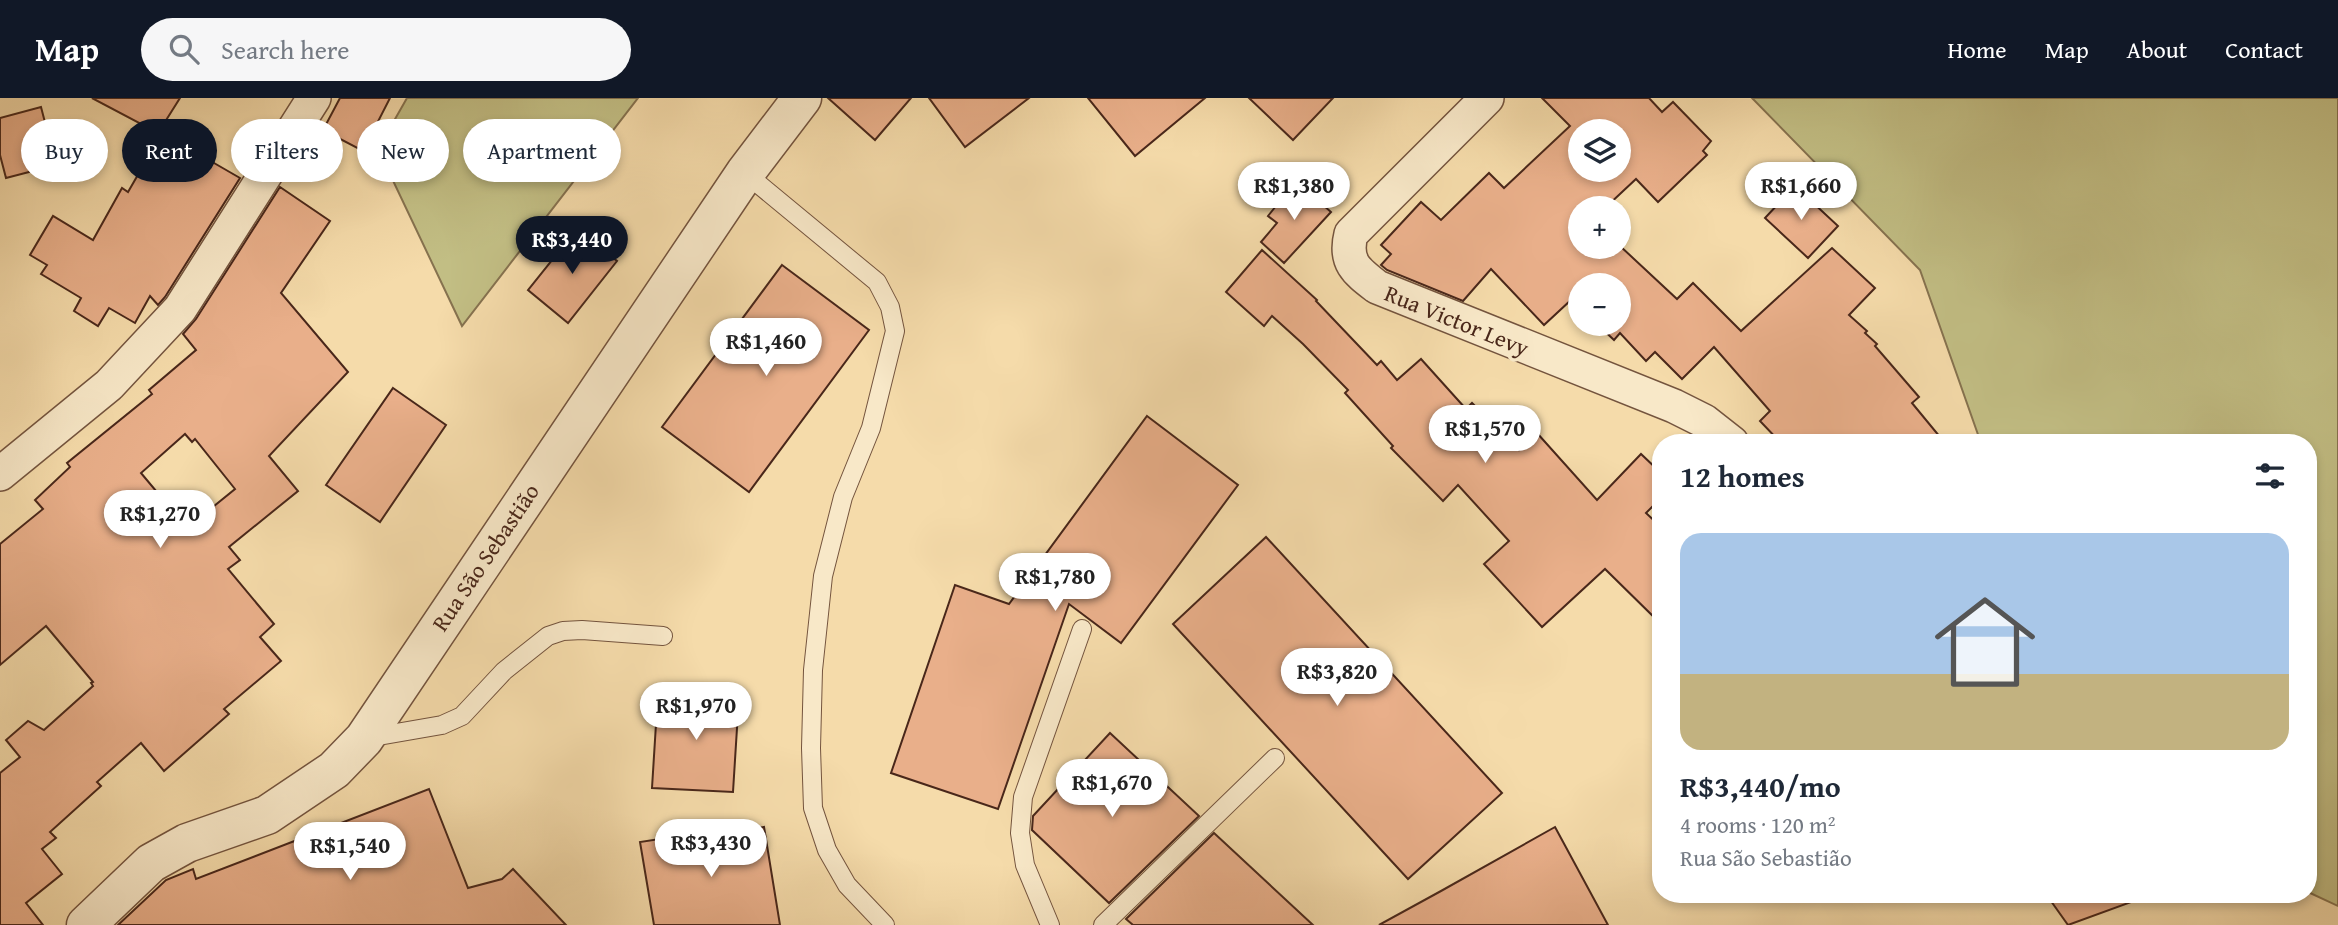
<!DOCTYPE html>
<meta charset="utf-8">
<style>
:root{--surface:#fff;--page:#f6f6f7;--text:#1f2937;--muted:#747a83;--line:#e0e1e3;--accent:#111827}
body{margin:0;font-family:"Gentium Book Plus",serif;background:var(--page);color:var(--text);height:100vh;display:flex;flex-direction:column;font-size:26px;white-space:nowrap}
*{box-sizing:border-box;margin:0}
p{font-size:23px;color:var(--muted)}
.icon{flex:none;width:38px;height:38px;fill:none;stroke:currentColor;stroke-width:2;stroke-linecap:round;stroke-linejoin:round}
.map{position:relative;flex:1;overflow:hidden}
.details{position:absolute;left:1652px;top:336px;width:665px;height:469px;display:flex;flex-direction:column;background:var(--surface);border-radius:28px;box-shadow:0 4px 10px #0003}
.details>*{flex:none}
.guide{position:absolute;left:21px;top:21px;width:665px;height:63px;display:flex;gap:14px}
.fabs{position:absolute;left:1568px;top:21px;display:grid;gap:14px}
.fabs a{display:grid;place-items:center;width:63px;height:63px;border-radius:50%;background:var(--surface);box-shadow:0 4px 10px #0003;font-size:35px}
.price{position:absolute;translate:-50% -60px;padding:0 16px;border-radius:24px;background:#fff;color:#222;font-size:23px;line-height:46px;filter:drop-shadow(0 2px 4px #0008)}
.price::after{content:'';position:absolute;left:50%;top:42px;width:21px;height:16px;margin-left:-10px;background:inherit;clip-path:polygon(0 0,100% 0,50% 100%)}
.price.on{background:var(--accent);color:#fff}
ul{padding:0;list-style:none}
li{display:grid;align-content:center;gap:14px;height:371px;padding:0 28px}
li+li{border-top:2px solid var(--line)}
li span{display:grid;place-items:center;height:217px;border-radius:21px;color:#555}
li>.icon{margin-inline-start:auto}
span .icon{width:126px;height:126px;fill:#fffc;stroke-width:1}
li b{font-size:30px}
h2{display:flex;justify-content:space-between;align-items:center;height:84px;padding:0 28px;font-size:30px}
.pill{padding:0 24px;border-radius:32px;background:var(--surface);box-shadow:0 4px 10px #0003;font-size:24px;line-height:63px}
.pill.on{background:var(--accent);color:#fff}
header{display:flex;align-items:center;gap:42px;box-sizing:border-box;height:98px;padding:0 35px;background:var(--accent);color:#fff}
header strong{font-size:33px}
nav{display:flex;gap:38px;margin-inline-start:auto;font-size:24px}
.search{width:490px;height:63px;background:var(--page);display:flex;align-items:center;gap:18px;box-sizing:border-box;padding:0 24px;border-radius:38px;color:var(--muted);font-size:26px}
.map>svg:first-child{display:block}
</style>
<header>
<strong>Map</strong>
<div class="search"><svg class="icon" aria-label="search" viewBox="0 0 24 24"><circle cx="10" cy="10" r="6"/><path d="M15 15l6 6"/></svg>Search here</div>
<nav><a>Home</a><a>Map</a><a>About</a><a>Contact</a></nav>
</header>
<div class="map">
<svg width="2338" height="827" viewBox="0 0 2338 827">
<rect width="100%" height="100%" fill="#f5dbaa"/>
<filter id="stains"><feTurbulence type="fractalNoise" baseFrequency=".00286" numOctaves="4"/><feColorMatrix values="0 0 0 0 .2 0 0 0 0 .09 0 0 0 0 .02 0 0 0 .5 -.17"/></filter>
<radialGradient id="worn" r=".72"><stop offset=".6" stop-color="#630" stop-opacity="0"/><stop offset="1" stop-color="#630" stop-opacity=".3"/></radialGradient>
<g fill="#c2be84" stroke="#86724f" stroke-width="2">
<polygon points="407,0 638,0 462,228 378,51"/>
<polygon points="1752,0 2338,0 2338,808 2308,794 2308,345 1981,345 1920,172"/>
</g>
<g fill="#e9af8a" stroke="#49271a" stroke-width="2" fill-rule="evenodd">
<polygon points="92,0 180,0 158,35"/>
<polygon points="340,0 390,0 363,53 323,32"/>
<polygon points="828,0 911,0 875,42"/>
<polygon points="929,0 1029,0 965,49"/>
<polygon points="1088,0 1205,0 1135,58"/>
<polygon points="1249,0 1333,0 1293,42"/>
<path d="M1542,0H1649L1662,14L1673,4L1711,43L1703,53L1707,57L1658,104L1636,81L1605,110H1580V149H1619V147L1677,201L1693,185L1741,233L1832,150L1875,190L1849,217L1867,233L1865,235L1877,246L1875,248L1919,299L1912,305L1945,345H1781L1760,323L1770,313L1714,249L1682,281L1655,254L1646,263L1620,235L1614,242L1597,226H1619V187H1580V211L1571,202L1544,227L1491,171L1463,203L1387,172L1381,167L1391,156L1381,147L1421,104L1441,122L1489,75L1504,90L1570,28ZM1580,33H1619V72H1580Z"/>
<polygon points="41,9 56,67 6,80 0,57 0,20"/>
<polygon points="162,35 240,80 165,199 158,207 150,198 135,225 109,210 98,228 74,213 81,200 41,176 47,167 30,157 53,118 93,142 122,90 128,94"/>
<polygon points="1296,83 1331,114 1284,165 1261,144 1277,125 1268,118"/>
<polygon points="1795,88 1838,128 1808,160 1765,120"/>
<path d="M280,89L330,123L281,195L348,274L269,358L298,393L229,449L240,462L228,471L274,526L260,539L281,563L224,611L229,616L164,673L141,645L97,684L101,688L50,734L56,740L42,751L62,776L26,805L43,827H0V675L20,659L6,642L28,623L44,632L93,588L91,585L93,584L46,528L0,567V446L43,411L35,402L70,369L67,365L152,296L149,292L196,252L183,236L196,221ZM185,336L192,344L195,341L235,391L187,430L141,375Z"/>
<polygon points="577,131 617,163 568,225 528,192"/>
<polygon points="1262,152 1317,202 1316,203 1377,267 1381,263 1397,282 1421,261 1466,311 1472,305 1519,352 1537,335 1597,402 1641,356 1661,375 1661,400 1646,415 1661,429 1661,526 1605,471 1542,529 1484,466 1509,443 1458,387 1443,403 1391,350 1393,348 1345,295 1348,292 1303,246 1272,218 1264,228 1226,194"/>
<polygon points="782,167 869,232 749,394 662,329"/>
<polygon points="393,290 446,327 380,424 326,387"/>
<polygon points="1147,318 1238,387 1121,545 1069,506 998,711 891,675 955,487 1009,506"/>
<polygon points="1266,439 1502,695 1408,781 1173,526"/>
<polygon points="658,594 739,598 733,694 652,690"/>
<polygon points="1110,635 1199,718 1109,805 1032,732 1033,718"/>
<polygon points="429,691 468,790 502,781 513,771 566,827 118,827 166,782 193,771 196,781"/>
<polygon points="764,729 780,827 654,827 640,744 731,730 731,734"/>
<polygon points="1555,729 1608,827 1379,827 1441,793"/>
<polygon points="1214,735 1313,827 1133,827 1126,821"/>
<polygon points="2046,796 2144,796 2145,799 2068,827"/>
</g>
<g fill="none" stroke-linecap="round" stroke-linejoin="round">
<g stroke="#74543e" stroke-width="20">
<g id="service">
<polyline points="745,75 877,184 890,209 895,233 871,330 843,399 823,478 813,572 811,650 813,710 827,752 847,787 885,827"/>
<polyline points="367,640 442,627 462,618 504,573 548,538 563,533 582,532 663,538"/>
<polyline points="1050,827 1025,767 1020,735 1023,699 1082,531"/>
<polyline points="1103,827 1275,660"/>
</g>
</g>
<g stroke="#74543e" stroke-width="36">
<g id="minor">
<path d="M1487,0L1351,136C1344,164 1356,173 1377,189L1674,308L1704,323L1732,345"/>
<polyline points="0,376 109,287 180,211 314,0"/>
</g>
</g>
<g stroke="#74543e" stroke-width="41">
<polyline id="tertiary" points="86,827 151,765 187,745 267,717 334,672 364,641 745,75 802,0"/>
</g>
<use href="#service" stroke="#f8e8c8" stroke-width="18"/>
<use href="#minor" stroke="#f8e8c8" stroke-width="33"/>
<use href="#tertiary" stroke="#f8e8c8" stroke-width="38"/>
</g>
<g text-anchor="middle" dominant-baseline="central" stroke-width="7" stroke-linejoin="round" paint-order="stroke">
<g font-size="23" fill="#49271a" stroke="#f8e8c8">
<text transform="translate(1457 222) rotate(22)">Rua Victor Levy</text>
<text transform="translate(485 459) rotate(-56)">Rua São Sebastião</text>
</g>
</g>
<rect width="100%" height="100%" filter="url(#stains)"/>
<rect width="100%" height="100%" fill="url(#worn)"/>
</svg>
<div class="fabs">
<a><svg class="icon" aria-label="layers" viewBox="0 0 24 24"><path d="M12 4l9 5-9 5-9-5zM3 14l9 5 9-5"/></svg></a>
<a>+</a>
<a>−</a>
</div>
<b class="price" style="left:1294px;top:124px">R$1,380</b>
<b class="price" style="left:1801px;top:124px">R$1,660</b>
<b class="price on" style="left:572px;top:178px">R$3,440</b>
<b class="price" style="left:766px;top:280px">R$1,460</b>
<b class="price" style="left:1485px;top:367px">R$1,570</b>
<b class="price" style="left:160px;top:452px">R$1,270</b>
<b class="price" style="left:1055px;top:515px">R$1,780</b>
<b class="price" style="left:1337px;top:610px">R$3,820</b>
<b class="price" style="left:696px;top:644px">R$1,970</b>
<b class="price" style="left:1112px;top:721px">R$1,670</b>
<b class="price" style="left:711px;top:781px">R$3,430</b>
<b class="price" style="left:350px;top:784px">R$1,540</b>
<div class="guide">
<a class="pill">Buy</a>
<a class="pill on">Rent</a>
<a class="pill">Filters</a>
<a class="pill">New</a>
<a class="pill">Apartment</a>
</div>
<section class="details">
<h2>12 homes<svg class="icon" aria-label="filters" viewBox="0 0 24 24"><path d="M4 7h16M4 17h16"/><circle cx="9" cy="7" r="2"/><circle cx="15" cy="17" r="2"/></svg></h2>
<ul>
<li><span style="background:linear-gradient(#a9c7e8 65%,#c2b280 0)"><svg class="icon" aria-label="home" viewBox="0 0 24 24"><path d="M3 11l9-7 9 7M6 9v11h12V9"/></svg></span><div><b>R$3,440/mo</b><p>4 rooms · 120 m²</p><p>Rua São Sebastião</p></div></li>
</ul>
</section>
</div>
